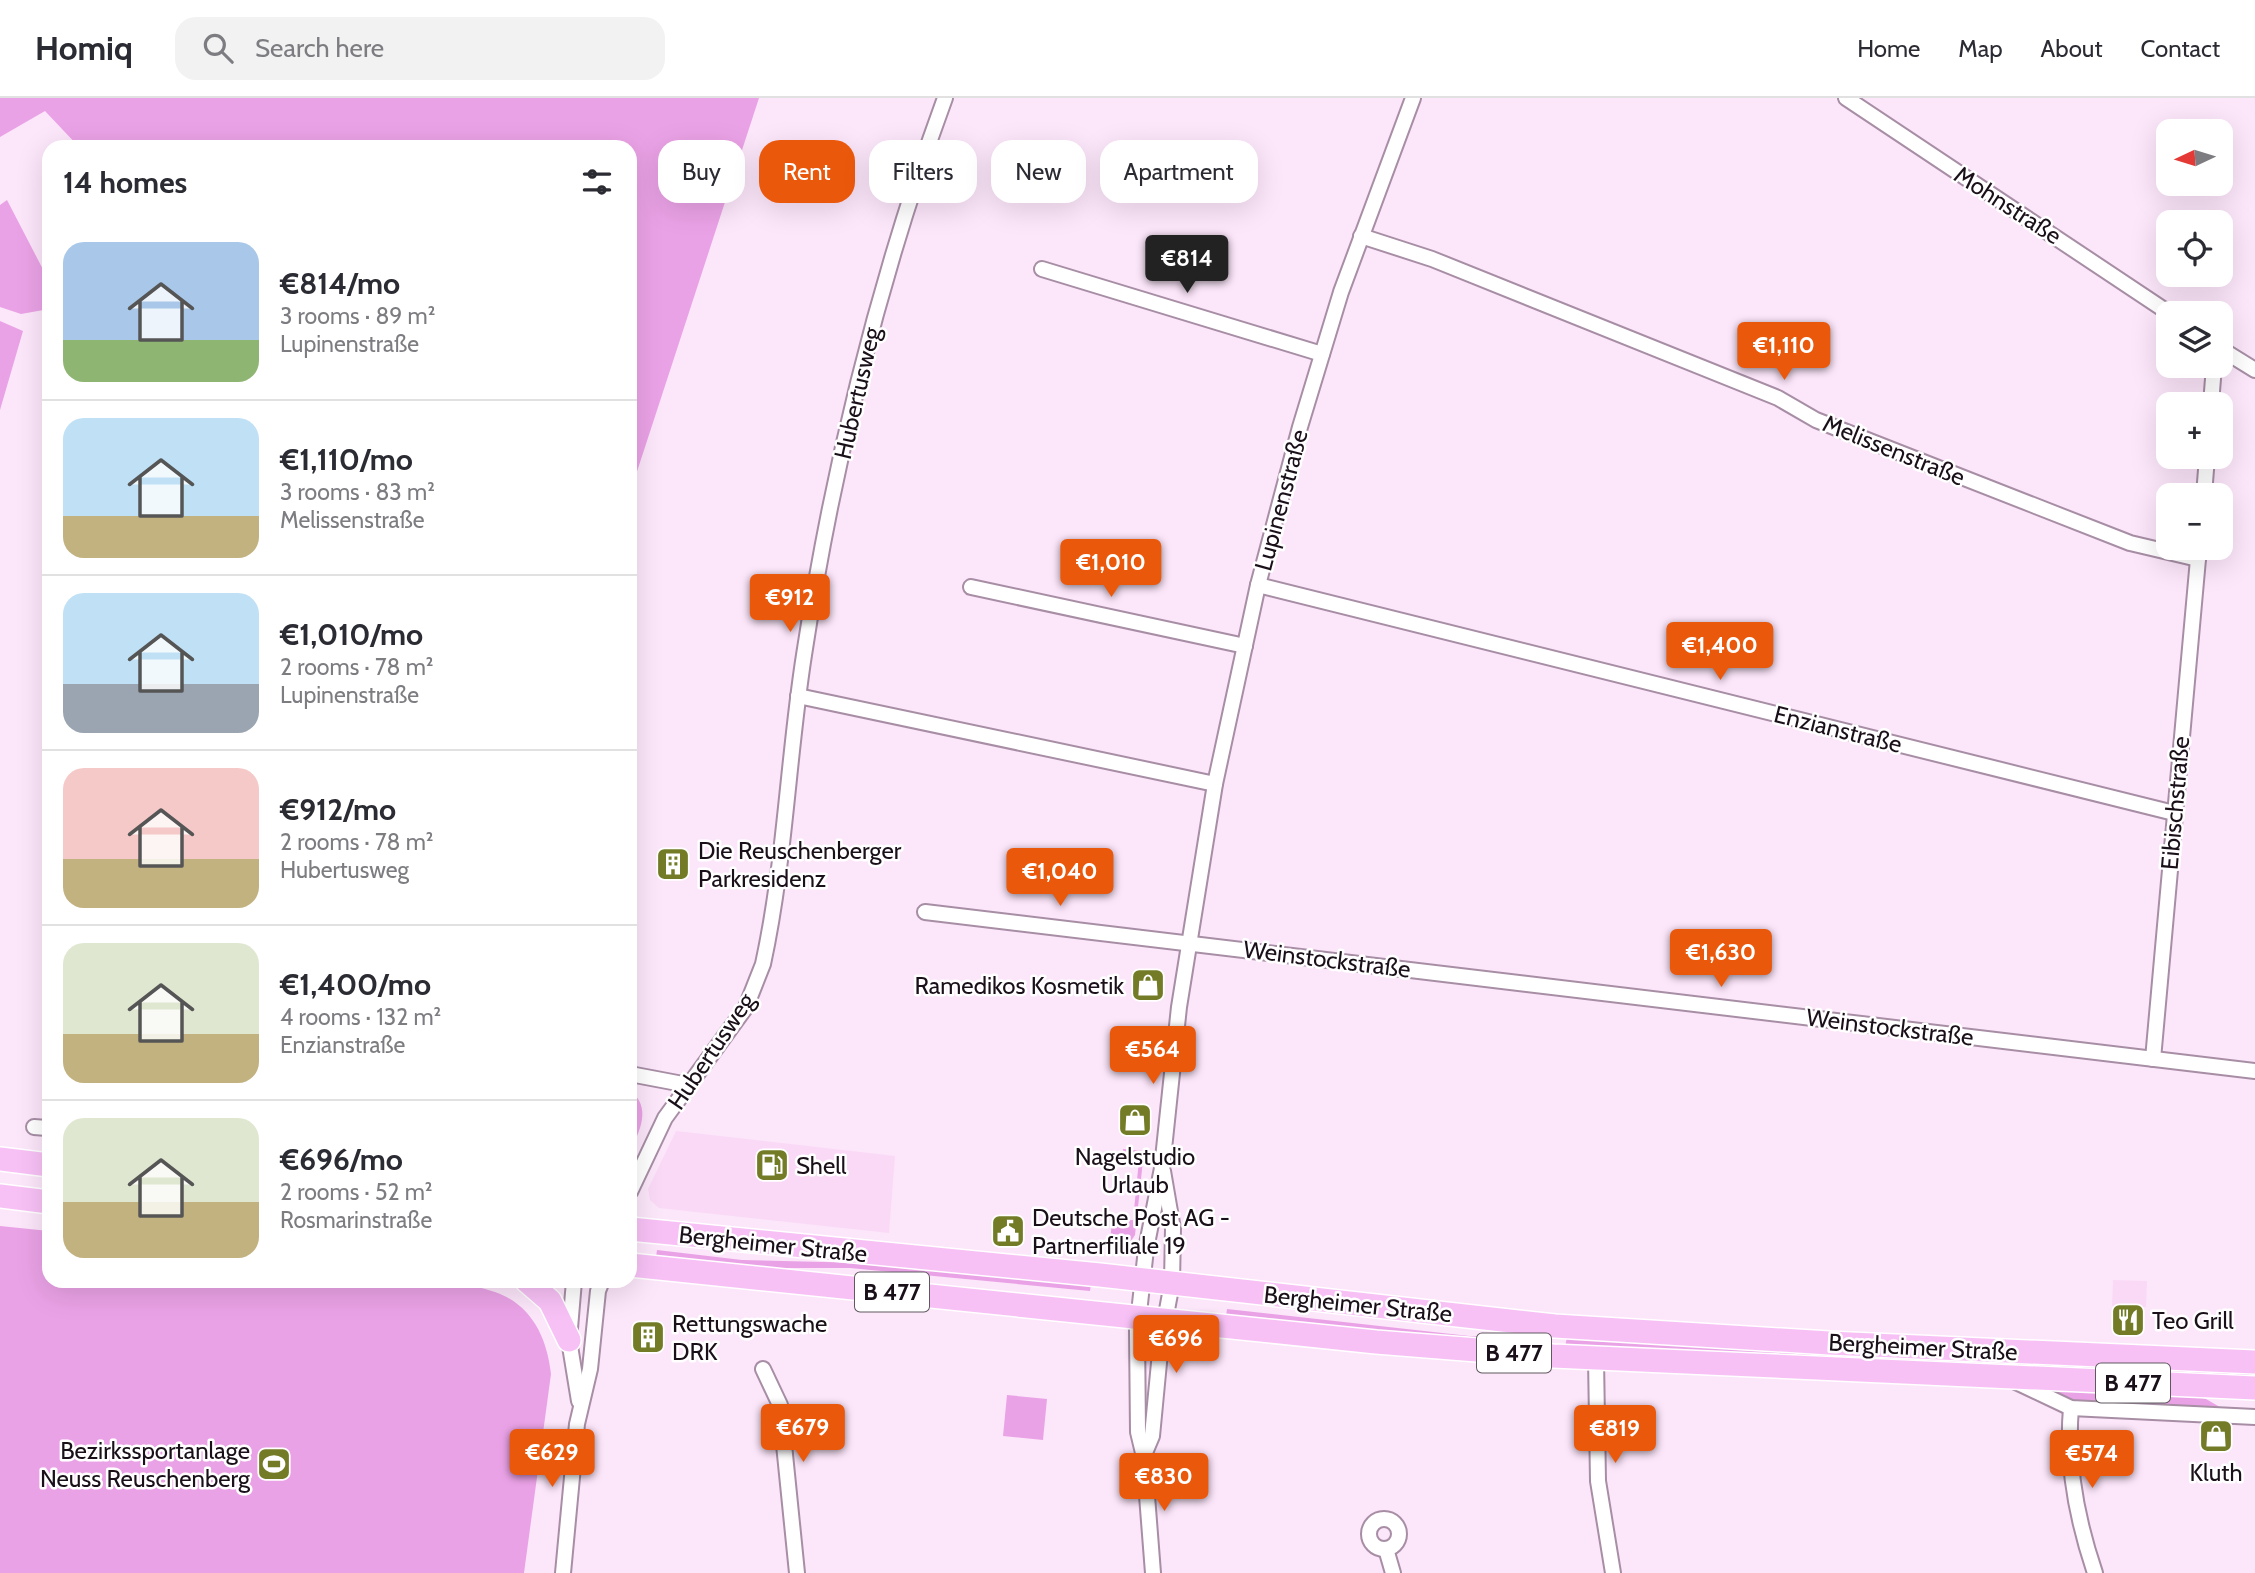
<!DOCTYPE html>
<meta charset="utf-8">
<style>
:root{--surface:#fff;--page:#f2f2f3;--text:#2b2b33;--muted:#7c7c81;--line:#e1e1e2;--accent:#ea580c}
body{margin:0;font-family:Cabin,sans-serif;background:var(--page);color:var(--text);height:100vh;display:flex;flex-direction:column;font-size:26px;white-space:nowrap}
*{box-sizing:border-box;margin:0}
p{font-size:23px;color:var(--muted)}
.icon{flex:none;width:38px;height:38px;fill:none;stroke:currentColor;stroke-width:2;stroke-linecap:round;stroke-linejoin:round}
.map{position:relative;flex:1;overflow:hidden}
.sheet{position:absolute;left:42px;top:42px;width:595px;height:1148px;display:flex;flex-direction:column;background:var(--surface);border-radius:21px;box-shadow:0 7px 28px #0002}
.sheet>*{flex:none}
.hud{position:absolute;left:658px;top:42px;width:665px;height:63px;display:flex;gap:14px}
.needle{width:46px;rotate:266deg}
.fabs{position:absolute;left:2156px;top:21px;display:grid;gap:14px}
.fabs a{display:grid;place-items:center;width:77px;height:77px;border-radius:14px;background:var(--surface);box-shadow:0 7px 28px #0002;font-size:35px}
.price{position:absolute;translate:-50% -60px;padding:0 16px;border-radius:7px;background:var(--accent);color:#fff;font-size:23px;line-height:46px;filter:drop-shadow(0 2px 4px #0008)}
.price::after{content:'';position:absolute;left:50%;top:42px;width:21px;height:16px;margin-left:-10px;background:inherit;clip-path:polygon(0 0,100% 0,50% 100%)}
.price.on{background:#222;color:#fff}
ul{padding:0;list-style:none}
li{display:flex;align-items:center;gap:21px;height:175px;padding:0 21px}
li+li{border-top:2px solid var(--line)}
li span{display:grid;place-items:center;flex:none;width:196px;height:140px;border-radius:21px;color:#555}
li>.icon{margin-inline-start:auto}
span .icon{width:84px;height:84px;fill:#fffc;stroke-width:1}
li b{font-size:30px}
h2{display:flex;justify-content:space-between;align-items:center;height:84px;padding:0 21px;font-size:30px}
.chip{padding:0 24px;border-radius:21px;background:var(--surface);box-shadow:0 7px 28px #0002;font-size:24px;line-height:63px}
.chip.on{background:var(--accent);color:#fff}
header{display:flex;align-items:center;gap:42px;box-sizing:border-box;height:98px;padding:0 35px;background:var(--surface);border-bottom:2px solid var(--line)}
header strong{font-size:33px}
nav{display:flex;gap:38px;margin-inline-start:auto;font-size:24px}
.search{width:490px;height:63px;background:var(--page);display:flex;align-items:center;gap:18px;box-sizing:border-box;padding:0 24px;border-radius:21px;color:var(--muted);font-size:26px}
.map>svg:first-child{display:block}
</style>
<header>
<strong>Homiq</strong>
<div class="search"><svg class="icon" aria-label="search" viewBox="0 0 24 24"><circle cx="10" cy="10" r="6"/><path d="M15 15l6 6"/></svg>Search here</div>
<nav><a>Home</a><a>Map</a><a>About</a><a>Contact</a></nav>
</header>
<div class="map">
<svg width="2255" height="1475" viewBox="0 0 2255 1475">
<rect width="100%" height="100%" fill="#fce6fa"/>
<g fill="#fad9f7">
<polygon points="676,1033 895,1058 889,1135 659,1110 650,1102 648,1091"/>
<polygon points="2113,1182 2147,1183 2146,1209 2112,1208"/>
</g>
<g fill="#eaa2e6">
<polygon points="0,0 759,0 630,395 630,49 79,49 45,13 0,39"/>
<polygon points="7,102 49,183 49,211 21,216 0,209 0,107"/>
<polygon points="0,223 23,233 0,312"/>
<path d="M630,992C652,1010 640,1032 630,1054Z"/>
<polygon points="1123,1051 1144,1053 1135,1137 1131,1143 1110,1144 1112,1123 1133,1122 1139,1062 1122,1060"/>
<path d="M0,1128L49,1133V1183C143,1183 237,1183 331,1183C384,1183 445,1176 495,1194C532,1207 547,1240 551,1276L524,1475H0Z"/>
<polygon points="657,1152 742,1162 866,1165 1091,1186 1090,1193 850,1170 773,1170 656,1159"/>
<polygon points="1227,1211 1469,1238 1545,1238 1544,1247 1226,1218"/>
<polygon points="1567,1239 2005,1262 2005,1270 1565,1249"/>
<polygon points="2018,1263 2255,1274 2255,1280 2018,1271"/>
<polygon points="2056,1292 2188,1296 2206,1301 2225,1312 2086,1306 2060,1298"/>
<polygon points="1007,1297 1047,1301 1043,1342 1003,1338"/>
</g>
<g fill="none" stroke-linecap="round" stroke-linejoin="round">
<g stroke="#a78ea5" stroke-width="18">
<g id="street">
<polyline points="1846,0 2169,215"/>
<polyline points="1361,138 1432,161 1778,300 1816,322 2130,445 2198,461"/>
<polyline points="1042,171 1322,256"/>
<polyline points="2221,251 2255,272"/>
<polyline points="2211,306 2214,268"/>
<polyline points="2204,397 2207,359"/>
<polyline points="1258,487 2174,715"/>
<polyline points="971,489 1245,548"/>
<polyline points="798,598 1215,686"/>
<polyline points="925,814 2255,973"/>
<polyline points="2153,961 2199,450"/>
<polyline points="630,976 688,987"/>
<polyline points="34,1029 47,1030 49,1027"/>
<path d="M630,1094L665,1020L746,909L763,866C785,765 788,659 804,557C833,367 879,180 945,0"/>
<polyline points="574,1183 569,1242 579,1303"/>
<polyline points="1596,1261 1598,1383 1613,1475"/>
<polyline points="763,1271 780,1307 797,1475"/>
<polyline points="2014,1283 2071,1310 2255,1319"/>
<path d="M2071,1310C2066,1366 2077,1422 2095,1475"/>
<polyline points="1144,1357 1152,1338 1161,1244 1172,1185 1173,1131 1163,1073"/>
<circle cx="1384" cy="1436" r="15"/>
<polyline points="1386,1451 1393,1475"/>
<polyline points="563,1475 577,1326 590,1271 598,1193 602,1183"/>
<polyline points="1153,1475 1144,1359 1138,1334 1137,1233 1146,1151 1162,1070 1179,909 1215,686 1258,487 1300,329 1341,194 1413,0"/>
</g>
</g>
<g stroke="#fff" stroke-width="26">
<g id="primary">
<polyline points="0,1061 49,1067"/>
<polyline points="0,1098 49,1104"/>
<polyline points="630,1131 1100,1177 1555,1228 1829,1245 2255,1264"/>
<polyline points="630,1167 1376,1244 1553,1258 2255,1290"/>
<polyline points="527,1183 550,1203 569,1242"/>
</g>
</g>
<use href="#street" stroke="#fff" stroke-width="14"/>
<use href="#primary" stroke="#f8c1f6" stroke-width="23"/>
</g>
<defs>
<g id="building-square" transform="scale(1.75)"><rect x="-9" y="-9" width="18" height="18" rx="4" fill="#737b26" stroke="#fff"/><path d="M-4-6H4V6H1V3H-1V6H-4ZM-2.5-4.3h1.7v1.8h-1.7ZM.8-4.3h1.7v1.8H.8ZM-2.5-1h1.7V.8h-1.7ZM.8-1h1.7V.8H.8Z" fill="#fff"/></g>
<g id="shop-square" transform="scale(1.75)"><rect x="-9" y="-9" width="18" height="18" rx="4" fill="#737b26" stroke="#fff"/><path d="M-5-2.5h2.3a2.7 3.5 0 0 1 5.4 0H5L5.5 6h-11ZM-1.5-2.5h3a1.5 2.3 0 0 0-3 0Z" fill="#fff"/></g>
<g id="fuel-square" transform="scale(1.75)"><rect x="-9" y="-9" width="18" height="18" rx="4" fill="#737b26" stroke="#fff"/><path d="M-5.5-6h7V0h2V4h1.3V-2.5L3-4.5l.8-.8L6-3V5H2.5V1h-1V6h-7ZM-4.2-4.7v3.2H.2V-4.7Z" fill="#fff"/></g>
<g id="civic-square" transform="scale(1.75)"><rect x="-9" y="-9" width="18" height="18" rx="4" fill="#737b26" stroke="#fff"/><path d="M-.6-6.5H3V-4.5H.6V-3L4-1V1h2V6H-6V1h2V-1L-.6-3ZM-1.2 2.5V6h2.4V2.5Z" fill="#fff"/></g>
<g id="restaurant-square" transform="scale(1.75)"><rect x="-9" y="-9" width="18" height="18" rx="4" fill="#737b26" stroke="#fff"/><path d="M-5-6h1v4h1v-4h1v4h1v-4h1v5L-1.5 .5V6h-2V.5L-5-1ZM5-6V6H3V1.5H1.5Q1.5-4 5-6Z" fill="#fff"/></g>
<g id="stadium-square" transform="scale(1.75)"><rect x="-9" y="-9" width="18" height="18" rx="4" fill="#737b26" stroke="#fff"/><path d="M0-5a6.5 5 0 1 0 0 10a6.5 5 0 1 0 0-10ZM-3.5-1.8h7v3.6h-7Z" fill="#fff"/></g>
</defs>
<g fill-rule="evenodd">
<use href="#building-square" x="673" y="766"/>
<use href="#shop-square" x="1148" y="887"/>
<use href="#shop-square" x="1135" y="1022"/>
<use href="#fuel-square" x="772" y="1067"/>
<use href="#civic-square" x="1008" y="1133"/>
<use href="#restaurant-square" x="2128" y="1222"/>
<use href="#building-square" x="648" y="1239"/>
<use href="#shop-square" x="2216" y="1338"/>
<use href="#stadium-square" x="274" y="1366"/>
</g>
<g text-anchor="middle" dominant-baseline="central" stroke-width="5" stroke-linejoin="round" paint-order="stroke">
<g fill="#fff" stroke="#5f585e" stroke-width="2">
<rect x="855" y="1174.5" width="74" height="39" rx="5"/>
<rect x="1477" y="1235.5" width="74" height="39" rx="5"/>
<rect x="2096" y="1265.5" width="74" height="39" rx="5"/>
</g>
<g font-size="23" font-weight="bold" fill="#1a1019">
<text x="892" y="1194">B 477</text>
<text x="1514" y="1255">B 477</text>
<text x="2133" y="1285">B 477</text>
</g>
<g font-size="24" fill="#1a1019" stroke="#fff">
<text transform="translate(2008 107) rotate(33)">Mohnstraße</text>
<text transform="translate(857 295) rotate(-77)">Hubertusweg</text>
<text transform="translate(1894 352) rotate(22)">Melissenstraße</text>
<text transform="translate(1281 402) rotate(-75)">Lupinenstraße</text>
<text transform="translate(1838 631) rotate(14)">Enzianstraße</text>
<text transform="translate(2175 705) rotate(-85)">Eibischstraße</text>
<text transform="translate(1327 861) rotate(7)">Weinstockstraße</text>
<text transform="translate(1890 929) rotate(7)">Weinstockstraße</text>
<text transform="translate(711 953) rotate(-56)">Hubertusweg</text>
<text transform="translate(773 1146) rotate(6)">Bergheimer Straße</text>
<text transform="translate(1358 1206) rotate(6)">Bergheimer Straße</text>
<text transform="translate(1923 1249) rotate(3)">Bergheimer Straße</text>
</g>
<g font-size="24" fill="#1a1019" stroke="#fff" text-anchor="start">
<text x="698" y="752">Die Reuschenberger<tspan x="698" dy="28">Parkresidenz</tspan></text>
<text x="1124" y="887" text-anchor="end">Ramedikos Kosmetik</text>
<text x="1135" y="1058" text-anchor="middle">Nagelstudio<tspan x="1135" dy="28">Urlaub</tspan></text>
<text x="796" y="1067">Shell</text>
<text x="1032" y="1119">Deutsche Post AG -<tspan x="1032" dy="28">Partnerfiliale 19</tspan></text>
<text x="2152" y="1222">Teo Grill</text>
<text x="672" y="1225">Rettungswache<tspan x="672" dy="28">DRK</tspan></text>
<text x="250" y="1352" text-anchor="end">Bezirkssportanlage<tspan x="250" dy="28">Neuss Reuschenberg</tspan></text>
<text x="2216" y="1374" text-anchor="middle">Kluth</text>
</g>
</g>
</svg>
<div class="fabs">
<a><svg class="needle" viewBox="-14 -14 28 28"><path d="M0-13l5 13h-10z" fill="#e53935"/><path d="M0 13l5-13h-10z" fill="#7c7c81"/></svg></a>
<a><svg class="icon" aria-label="locate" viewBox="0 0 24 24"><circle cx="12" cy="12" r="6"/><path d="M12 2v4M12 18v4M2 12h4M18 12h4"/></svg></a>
<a><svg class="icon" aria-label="layers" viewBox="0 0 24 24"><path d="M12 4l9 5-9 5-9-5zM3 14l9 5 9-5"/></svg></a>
<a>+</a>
<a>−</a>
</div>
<b class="price on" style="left:1187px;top:197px">€814</b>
<b class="price" style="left:1784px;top:284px">€1,110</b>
<b class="price" style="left:1111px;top:501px">€1,010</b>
<b class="price" style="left:790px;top:536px">€912</b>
<b class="price" style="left:1720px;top:584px">€1,400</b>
<b class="price" style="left:1060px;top:810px">€1,040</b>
<b class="price" style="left:1721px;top:891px">€1,630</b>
<b class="price" style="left:1153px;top:988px">€564</b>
<b class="price" style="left:1176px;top:1277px">€696</b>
<b class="price" style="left:803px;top:1366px">€679</b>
<b class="price" style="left:1615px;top:1367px">€819</b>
<b class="price" style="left:552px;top:1391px">€629</b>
<b class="price" style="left:2092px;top:1392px">€574</b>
<b class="price" style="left:1164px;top:1415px">€830</b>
<div class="hud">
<a class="chip">Buy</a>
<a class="chip on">Rent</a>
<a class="chip">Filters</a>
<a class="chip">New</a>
<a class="chip">Apartment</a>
</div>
<section class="sheet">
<h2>14 homes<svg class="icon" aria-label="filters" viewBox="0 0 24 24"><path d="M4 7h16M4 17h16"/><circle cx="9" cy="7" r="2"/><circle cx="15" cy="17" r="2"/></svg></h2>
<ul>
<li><span style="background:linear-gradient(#a9c7e8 70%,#8fb573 0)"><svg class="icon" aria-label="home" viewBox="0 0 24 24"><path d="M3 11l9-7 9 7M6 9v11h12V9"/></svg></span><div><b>€814/mo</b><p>3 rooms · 89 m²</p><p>Lupinenstraße</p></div></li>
<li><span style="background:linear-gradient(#bfe0f5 70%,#c2b280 0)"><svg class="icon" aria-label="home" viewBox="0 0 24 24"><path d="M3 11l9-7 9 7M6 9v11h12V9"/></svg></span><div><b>€1,110/mo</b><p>3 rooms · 83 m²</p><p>Melissenstraße</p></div></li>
<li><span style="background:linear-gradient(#bfe0f5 65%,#9aa5b1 0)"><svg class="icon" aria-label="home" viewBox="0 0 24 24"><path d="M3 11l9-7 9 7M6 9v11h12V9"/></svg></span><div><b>€1,010/mo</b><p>2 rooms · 78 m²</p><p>Lupinenstraße</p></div></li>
<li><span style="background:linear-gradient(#f6c9c9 65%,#c2b280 0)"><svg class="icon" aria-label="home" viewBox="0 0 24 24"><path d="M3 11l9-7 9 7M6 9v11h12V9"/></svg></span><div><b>€912/mo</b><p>2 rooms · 78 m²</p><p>Hubertusweg</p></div></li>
<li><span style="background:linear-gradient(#dfe7d0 65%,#c2b280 0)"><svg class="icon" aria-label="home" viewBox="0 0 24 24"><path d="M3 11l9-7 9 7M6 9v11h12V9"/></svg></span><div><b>€1,400/mo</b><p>4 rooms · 132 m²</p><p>Enzianstraße</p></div></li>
<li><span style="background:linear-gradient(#dfe7d0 60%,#c2b280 0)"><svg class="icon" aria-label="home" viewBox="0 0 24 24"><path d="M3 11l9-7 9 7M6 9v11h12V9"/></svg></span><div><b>€696/mo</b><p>2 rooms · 52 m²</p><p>Rosmarinstraße</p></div></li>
</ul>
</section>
</div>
